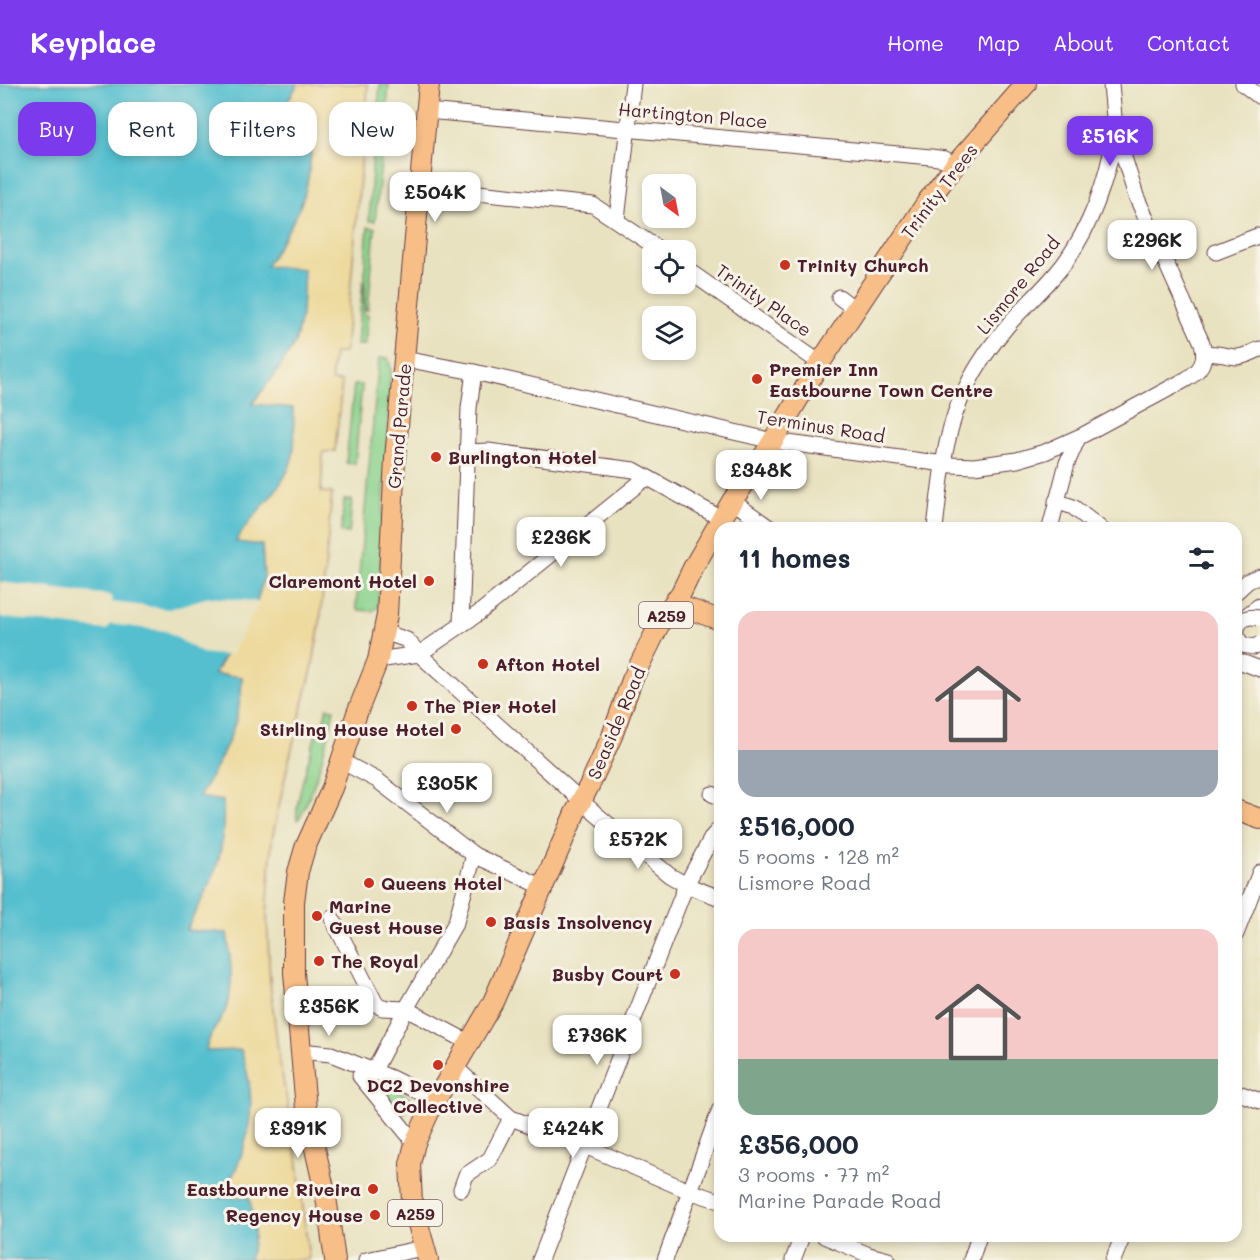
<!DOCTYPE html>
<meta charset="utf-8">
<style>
:root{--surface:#fff;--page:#f6f6f7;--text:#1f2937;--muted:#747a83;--accent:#7c3aed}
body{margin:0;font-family:Mali,sans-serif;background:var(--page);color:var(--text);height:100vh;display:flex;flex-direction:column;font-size:22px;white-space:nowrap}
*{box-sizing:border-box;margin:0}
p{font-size:20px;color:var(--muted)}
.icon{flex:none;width:33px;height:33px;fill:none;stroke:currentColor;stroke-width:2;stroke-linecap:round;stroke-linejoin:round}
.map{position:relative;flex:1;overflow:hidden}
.details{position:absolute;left:714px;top:438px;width:528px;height:720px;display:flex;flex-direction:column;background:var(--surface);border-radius:18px;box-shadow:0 3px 9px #0003}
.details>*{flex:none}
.guide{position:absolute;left:18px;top:18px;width:570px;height:54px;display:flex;gap:12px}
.needle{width:39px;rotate:148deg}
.fabs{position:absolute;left:642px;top:90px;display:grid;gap:12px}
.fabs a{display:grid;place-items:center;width:54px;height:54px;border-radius:12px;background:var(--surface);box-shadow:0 3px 9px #0003;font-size:30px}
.price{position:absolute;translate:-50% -51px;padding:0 14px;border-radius:12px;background:#fff;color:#222;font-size:20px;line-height:39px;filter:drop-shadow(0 2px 3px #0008)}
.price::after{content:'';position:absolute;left:50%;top:36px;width:18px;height:14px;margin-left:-9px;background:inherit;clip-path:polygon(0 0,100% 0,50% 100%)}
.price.current{background:var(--accent);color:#fff}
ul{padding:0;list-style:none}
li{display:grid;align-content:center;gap:12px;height:318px;padding:0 24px}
li span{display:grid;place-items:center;height:186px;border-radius:18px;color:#555}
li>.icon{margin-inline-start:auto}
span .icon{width:108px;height:108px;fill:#fffc;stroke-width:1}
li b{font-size:26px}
h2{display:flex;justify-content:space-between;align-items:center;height:72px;padding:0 24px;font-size:26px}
.tag{padding:0 21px;border-radius:18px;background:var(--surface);box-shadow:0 3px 9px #0003;font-size:21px;line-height:54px}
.tag.current{background:var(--accent);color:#fff}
header{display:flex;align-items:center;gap:36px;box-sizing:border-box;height:84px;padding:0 30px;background:var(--accent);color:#fff}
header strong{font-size:28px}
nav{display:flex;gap:33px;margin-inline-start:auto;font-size:21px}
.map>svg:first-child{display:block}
</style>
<header>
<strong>Keyplace</strong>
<nav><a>Home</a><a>Map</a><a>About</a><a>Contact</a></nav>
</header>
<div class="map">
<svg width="1260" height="1176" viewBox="0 0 1260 1176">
<rect width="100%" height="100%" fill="#f7f3e8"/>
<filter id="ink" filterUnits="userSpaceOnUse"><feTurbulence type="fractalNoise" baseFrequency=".0167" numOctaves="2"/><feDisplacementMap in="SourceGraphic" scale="12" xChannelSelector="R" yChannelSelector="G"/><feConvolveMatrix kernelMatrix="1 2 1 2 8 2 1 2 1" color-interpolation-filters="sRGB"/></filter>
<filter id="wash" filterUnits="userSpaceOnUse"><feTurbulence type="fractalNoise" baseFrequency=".008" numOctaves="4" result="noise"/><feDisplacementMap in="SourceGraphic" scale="24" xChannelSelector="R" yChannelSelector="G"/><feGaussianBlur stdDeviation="1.35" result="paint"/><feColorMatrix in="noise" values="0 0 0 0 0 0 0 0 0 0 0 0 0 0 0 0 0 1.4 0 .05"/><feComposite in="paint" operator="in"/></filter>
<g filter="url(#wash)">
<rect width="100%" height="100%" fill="#e9e2c0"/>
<g fill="#8cd38d" stroke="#6b795c" stroke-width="1.5">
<polygon points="380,0 389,0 387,22 378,21"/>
<polygon points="373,69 382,69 375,137 369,137"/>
<polygon points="368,143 375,144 368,226 365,226 365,178"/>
<polygon points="363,196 364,230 368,231 365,261 357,261"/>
<polygon points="379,274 388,274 391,285 378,523 372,527 358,526 356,523"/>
<polygon points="354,301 362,301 355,380 346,379"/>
<polygon points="344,416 352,416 349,449 341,448"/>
<path d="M327,624L334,625C327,662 317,697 301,732L297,736C294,720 311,669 316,650L320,651Z"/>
<polygon points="389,1002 412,1015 404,1030 383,1014"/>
</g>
<polygon fill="#eeda9e" stroke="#9c7c64" stroke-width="1.5" points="209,0 368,0 345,269 334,269 331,297 342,298 335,367 323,368 321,408 332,409 320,539 312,585 287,684 272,755 267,831 270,898 279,974 297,1073 309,1176 149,1176"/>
<path fill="#54bfcf" stroke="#4f6f7d" stroke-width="1.5" d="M0,0H298L272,42L311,46C313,109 299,130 266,182L304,185L302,229L295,259L276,289L252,320L293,324C294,343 297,363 290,381C279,411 250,430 236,458L262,461L264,493L257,517L214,590L242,593C242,639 222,674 199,713L223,717C226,776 213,795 186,846L227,849C230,872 235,902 226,925C219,942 209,947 206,967L241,966C245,979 249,993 250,1007C254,1044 240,1083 220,1114L249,1113C255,1138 257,1150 249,1176H0Z"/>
<polygon fill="#e9e2c0" points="0,498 109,511 112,513 112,518 169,525 209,513 254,517 259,520 230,572 202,569 166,547 110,540 109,544 105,546 0,533"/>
</g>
<g filter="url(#ink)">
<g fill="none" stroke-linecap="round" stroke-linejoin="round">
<g stroke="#623c41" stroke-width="17">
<g id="minor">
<polyline points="1243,0 1260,13"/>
<polyline points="427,27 931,73 945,75 955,81"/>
<polyline points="420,103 593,121 660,166"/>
<polyline points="617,135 633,0"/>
<polyline points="1216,168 1260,151"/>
<polyline points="686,185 820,279"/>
<polyline points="839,213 855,225"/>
<path d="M1205,270C1216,268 1225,272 1236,273C1245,273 1252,268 1260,265"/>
<path d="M404,275L474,288L773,357L952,381L974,382L1017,376L1045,368L1083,351L1185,296C1201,287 1207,277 1202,259L1136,112L1115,44L1111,0"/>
<polyline points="468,368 488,367 634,386 722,435"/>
<polyline points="647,395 642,397 479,529 419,570 596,730 669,791 686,801 720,814"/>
<polyline points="732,417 770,444"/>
<polyline points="1056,417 1073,423 1100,444"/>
<path d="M935,444C941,396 944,345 967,302C977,281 993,259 1008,241C1027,219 1049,201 1066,177C1093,139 1107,95 1115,50"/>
<polyline points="1050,444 1067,379 1078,354"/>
<polyline points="1236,508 1248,497 1260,492"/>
<polyline points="1238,538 1259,522"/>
<polyline points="461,540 469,324 474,288"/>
<polyline points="378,576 419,570 407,556 384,548"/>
<polyline points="1236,576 1260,585"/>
<polyline points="341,677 377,696 474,771 543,803"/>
<polyline points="712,710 720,713"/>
<polyline points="332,834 376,920 382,924 406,925 470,959"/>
<polyline points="1236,850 1260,788"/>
<polyline points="302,969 310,968 331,970 391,994 436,1016"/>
<polyline points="456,984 511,1034 583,1061 689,1107 720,1117"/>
<polyline points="360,992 415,1059"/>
<polyline points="365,998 373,988 406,925 456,838 474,771"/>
<polyline points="1236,1008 1260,1017"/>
<polyline points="461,1105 466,1091 490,1075 511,1034"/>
<polyline points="824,1152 869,1171 888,1176"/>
<polyline points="366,1176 423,1164"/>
<polyline points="540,1176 686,801 712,753 720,744"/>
<polyline points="665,1176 720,1025"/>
<polyline points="793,1176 802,1152"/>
<polyline points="971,1176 979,1152"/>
<polyline points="1113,1176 1123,1152"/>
</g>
</g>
<g stroke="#623c41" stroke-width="22">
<g id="major">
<polyline points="675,520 720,536"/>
<polyline points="1236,726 1260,735"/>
<polyline points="335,1176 326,1113 306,1025 294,889 294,818 298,788 305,764 332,704 357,629 378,576 387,531 395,375 429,0"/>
<polyline points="428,1176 412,1118 410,1080 415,1059 430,1026 493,918 575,729 590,700 612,652 632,596 662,535 681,509 693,484 732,417 760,378 820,279 927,118 955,81 1026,0"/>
</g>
</g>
<use href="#minor" stroke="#fff" stroke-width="15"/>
<use href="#major" stroke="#f7be88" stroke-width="20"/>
<g stroke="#623c41" stroke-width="17" stroke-linecap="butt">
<path id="minor-bridge" d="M1258,534C1240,529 1229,548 1243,561L1254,563L1260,560"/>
</g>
<use href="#minor-bridge" stroke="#fff" stroke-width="15"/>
</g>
</g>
<g fill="#c8321e" stroke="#f7f3e8" stroke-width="2">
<circle cx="785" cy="181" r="6"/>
<circle cx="757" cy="295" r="6"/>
<circle cx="436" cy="373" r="6"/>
<circle cx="429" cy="497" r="6"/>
<circle cx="483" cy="580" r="6"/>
<circle cx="412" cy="622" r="6"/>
<circle cx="456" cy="645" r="6"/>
<circle cx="369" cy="799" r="6"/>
<circle cx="317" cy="832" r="6"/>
<circle cx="491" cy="838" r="6"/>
<circle cx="319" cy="877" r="6"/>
<circle cx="675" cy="890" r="6"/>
<circle cx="438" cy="981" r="6"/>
<circle cx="373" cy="1105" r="6"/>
<circle cx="375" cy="1131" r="6"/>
</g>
<g text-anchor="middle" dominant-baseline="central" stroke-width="6" stroke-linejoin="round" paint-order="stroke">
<g fill="#f7f3e8" stroke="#7e5f64" stroke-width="1.5">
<rect x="639" y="518" width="54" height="26" rx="4.5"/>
<rect x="388" y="1116" width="54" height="26" rx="4.5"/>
</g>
<g font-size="16" font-weight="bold" fill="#4a1f2b">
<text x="666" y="531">A259</text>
<text x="415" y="1129">A259</text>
</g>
<g font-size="18" fill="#4a1f2b" stroke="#f7f3e8">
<text transform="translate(693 31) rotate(5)">Hartington Place</text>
<text transform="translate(939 107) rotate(-53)">Trinity Trees</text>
<text transform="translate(1018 201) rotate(-51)">Lismore Road</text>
<text transform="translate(764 216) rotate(35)">Trinity Place</text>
<text transform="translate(399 342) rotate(-85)">Grand Parade</text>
<text transform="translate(821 342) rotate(9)">Terminus Road</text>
<text transform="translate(616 639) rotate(-67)">Seaside Road</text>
</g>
<g font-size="18" font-weight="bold" fill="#4a1f2b" stroke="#f7f3e8" text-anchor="start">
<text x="797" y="181">Trinity Church</text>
<text x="769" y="285">Premier Inn<tspan x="769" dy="21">Eastbourne Town Centre</tspan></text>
<text x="448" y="373">Burlington Hotel</text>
<text x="417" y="497" text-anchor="end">Claremont Hotel</text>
<text x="495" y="580">Afton Hotel</text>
<text x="424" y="622">The Pier Hotel</text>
<text x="444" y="645" text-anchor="end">Stirling House Hotel</text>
<text x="381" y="799">Queens Hotel</text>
<text x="329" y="822">Marine<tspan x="329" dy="21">Guest House</tspan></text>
<text x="503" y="838">Basis Insolvency</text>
<text x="331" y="877">The Royal</text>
<text x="663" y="890" text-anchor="end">Busby Court</text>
<text x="438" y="1001" text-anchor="middle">DC2 Devonshire<tspan x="438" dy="21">Collective</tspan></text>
<text x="361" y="1105" text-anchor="end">Eastbourne Riveira</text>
<text x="363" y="1131" text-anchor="end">Regency House</text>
</g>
</g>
</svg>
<div class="fabs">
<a><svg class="needle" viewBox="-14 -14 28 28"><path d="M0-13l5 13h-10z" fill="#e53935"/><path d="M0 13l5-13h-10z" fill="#747a83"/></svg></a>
<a><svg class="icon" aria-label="locate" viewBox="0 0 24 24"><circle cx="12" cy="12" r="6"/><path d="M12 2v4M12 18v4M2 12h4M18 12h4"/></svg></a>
<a><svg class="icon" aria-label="layers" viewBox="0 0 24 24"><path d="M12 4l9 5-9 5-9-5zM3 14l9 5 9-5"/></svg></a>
</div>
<b class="price current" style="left:1110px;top:83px">£516K</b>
<b class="price" style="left:435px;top:139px">£504K</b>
<b class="price" style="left:1152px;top:187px">£296K</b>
<b class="price" style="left:761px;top:417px">£348K</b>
<b class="price" style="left:561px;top:484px">£236K</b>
<b class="price" style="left:447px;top:730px">£305K</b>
<b class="price" style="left:638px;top:786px">£572K</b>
<b class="price" style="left:329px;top:953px">£356K</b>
<b class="price" style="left:597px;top:982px">£736K</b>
<b class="price" style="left:298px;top:1075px">£391K</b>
<b class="price" style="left:573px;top:1075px">£424K</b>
<div class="guide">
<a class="tag current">Buy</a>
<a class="tag">Rent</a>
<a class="tag">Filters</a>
<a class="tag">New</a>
</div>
<section class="details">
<h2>11 homes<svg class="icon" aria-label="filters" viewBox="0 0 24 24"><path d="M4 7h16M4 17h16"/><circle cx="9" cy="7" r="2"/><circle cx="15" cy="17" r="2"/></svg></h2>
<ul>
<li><span style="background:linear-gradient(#f6c9c9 75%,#9aa5b1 0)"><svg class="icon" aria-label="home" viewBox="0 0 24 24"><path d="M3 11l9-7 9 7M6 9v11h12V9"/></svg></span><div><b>£516,000</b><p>5 rooms · 128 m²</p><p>Lismore Road</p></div></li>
<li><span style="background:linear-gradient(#f6c9c9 70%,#7fa58c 0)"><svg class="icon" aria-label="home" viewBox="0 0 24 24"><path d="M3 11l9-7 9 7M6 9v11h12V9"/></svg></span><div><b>£356,000</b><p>3 rooms · 77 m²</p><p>Marine Parade Road</p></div></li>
</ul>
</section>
</div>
